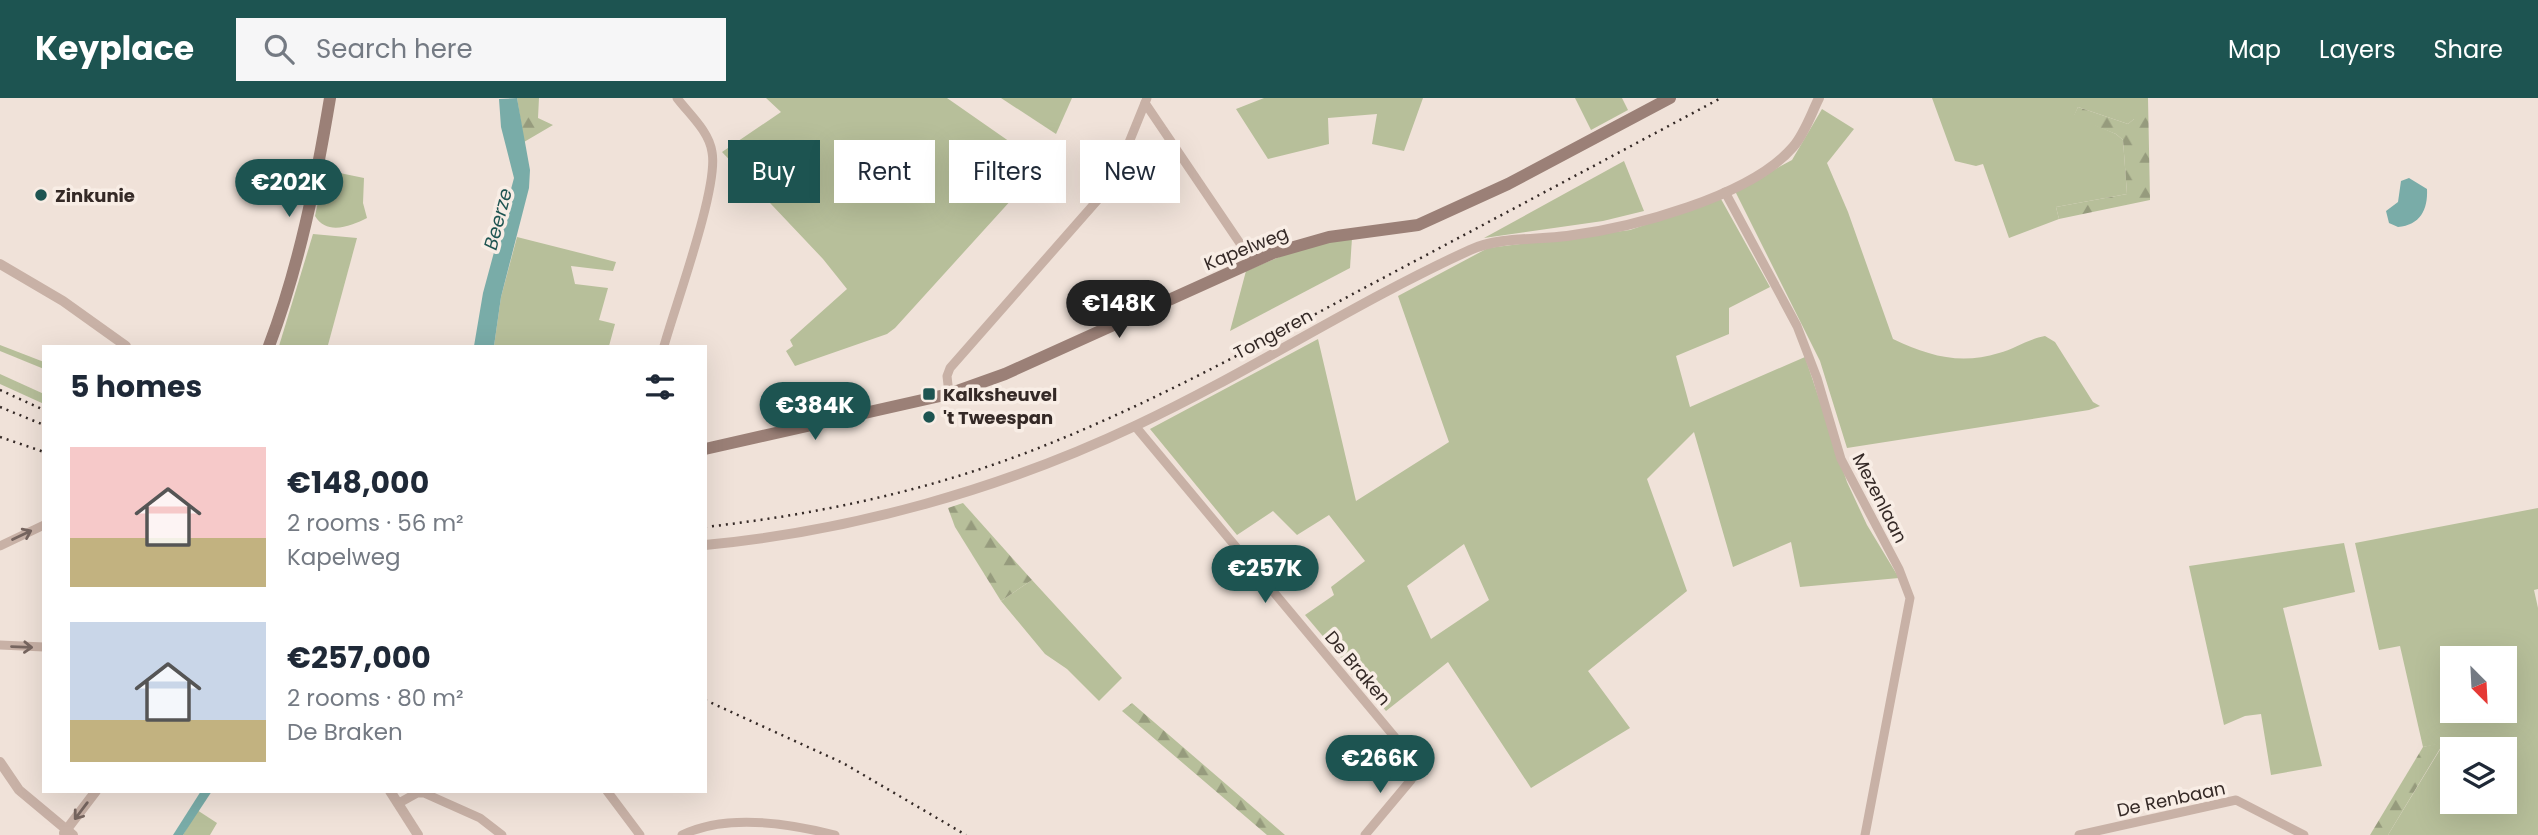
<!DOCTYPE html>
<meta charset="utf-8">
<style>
:root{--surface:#fff;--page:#f6f6f7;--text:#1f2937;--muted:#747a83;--accent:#1d5451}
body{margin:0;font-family:Poppins,sans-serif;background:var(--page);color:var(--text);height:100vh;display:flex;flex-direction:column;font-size:26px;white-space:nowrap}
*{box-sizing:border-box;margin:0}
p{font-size:23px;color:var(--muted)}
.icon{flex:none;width:38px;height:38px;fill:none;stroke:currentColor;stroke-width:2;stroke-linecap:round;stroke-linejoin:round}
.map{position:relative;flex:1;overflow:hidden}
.details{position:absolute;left:42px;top:247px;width:665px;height:448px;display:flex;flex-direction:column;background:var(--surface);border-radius:0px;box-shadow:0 7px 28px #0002}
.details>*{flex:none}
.banner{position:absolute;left:728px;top:42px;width:665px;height:63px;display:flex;gap:14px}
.needle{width:46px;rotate:156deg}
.controls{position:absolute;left:2440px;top:548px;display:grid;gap:14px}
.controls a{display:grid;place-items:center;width:77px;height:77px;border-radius:0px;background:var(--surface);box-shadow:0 7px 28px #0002;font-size:35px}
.price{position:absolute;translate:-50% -60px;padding:0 16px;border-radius:24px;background:var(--accent);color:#fff;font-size:23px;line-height:46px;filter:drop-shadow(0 2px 4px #0008)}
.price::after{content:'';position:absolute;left:50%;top:42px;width:21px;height:16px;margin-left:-10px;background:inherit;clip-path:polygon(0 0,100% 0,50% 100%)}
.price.current{background:#222;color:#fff}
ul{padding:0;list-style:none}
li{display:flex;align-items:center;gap:21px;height:175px;padding:0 28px}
li span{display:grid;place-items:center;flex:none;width:196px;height:140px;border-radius:0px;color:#555}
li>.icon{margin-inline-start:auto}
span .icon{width:84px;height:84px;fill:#fffc;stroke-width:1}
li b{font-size:30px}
h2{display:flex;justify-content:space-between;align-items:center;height:84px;padding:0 28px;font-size:30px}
.chip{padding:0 24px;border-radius:0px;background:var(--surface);box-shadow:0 7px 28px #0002;font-size:24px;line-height:63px}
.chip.current{background:var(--accent);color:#fff}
header{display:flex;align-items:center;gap:42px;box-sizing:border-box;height:98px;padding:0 35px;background:var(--accent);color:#fff}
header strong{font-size:33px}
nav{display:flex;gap:38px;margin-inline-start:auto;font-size:24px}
.search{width:490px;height:63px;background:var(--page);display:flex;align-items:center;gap:18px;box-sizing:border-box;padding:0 24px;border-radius:0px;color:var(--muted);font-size:26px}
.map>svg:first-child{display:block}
</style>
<header>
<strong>Keyplace</strong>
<div class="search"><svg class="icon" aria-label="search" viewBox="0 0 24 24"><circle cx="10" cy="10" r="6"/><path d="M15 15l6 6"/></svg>Search here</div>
<nav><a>Map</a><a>Layers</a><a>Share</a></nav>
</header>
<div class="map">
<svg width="2538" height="737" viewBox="0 0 2538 737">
<defs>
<pattern id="forest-firs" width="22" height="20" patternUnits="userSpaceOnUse" patternTransform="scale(1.75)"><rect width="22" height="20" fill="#b7bf9a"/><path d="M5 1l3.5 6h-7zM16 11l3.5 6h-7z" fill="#969b7d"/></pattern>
</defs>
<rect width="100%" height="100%" fill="#f0e2d9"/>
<g fill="#b7bf9a" fill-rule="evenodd">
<polygon points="766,0 947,0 1043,67 895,230 887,236 795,268 786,253 793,248 790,242 847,191 823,161 722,54 781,14"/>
<polygon points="1001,0 1072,0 1056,36"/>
<polygon points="1264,0 1423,0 1404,53 1372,46 1377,16 1328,20 1329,46 1268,61 1236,11"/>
<polygon points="1575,0 1622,0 1628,12 1591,32"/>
<polygon points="1932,0 2134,0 2134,21 2128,26 2078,9 2074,18 2116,36 2123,42 2127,96 2056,109 2059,121 2009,140 1983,66 1976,68 1955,63"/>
<path d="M1822,11L1854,31L1827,65L1848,114L1893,241C1929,258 1960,267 1999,255C2014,251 2028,241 2045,238L2055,244L2093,304L2100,308L2089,312L1847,350L1820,263L1735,93L1792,62Z"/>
<polygon points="1624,63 1644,113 1603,123 1484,140"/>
<path d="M325,72L364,80L363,105L367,120C351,128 327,138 315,118Z"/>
<path d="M1721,101L1770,189L1729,210V236L1676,258L1690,309L1805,259L1847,384L1867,427L1899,480L1800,489L1791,444L1733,469L1694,334L1647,381L1687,493L1588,573L1630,630L1531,690L1448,564L1386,613L1305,517L1334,497L1331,489L1365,463L1329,417L1297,437L1273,413L1237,437L1150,331L1318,241L1356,403L1449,344L1398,198L1488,150L1630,132ZM1464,446L1489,502L1431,541L1407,488Z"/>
<polygon points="313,136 357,140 328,247 279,248"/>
<polygon points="517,139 616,164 613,173 571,168 575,186 608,190 599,222 615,226 609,248 494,248 501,199"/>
<polygon points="1352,140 1350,170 1230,233 1246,173 1303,149"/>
<polygon points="0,247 44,264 44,271 0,253"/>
<polygon points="0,276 44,296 44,306 0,286"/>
<path d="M2538,410V491L2534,492L2538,510V737H2388L2444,645L2423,649L2400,548L2379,552L2355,445ZM2452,560H2504V612H2452ZM2452,651H2504V704H2452Z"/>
<polygon points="2344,445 2355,494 2283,510 2322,668 2271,677 2261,616 2245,618 2224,627 2189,468"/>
<polygon points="1032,482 1122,580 1099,603 1067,571 1045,556 1001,503"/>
<polygon points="197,712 217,725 210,737 183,737"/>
</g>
<g fill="url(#forest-firs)">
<polygon points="517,0 539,0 538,20 553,27 524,44"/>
<polygon points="2134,0 2148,0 2150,102 2059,121 2056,109 2127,96 2123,42 2116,36 2073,19 2078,9 2128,26 2134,21"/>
<polygon points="963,405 1032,482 1001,503 955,429 948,410"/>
<polygon points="1132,605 1140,612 1285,737 1267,737 1122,613"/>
<polygon points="2444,644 2388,737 2370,737 2423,649"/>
</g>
<g fill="#79aca8">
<polygon points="517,0 530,72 529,90 501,199 494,248 474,248 483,195 514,80 501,29 499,1"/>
<path d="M2409,80L2427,91C2428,112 2420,127 2398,129L2389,125L2386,113L2398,104L2401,83Z"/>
<polygon points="201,693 212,693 183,737 173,737"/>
</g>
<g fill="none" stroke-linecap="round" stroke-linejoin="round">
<g stroke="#c8b1a6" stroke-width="9">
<polyline points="1145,5 1252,163"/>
<polyline points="1725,94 1797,228 1817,280 1841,361 1899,471 1910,500 1865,737"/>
<path d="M664,248C675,208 719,89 712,54C709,33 689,16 677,0"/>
<polyline points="949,296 947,278 950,270 1102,97 1117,74 1147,0"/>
<polyline points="1135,328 1418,667 1411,682 1365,737"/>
<polyline points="0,448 44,427"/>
<polyline points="0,547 44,549"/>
<polyline points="607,693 640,737"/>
<polyline points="399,705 417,695 424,695 480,720 502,737"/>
<path d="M682,737C727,715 788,725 835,737"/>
<polyline points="2079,737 2236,702 2304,737"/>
</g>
<g stroke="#c8b1a6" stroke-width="10">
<polyline points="0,166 63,203 126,248"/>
<path d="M705,447C853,433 1002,391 1137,327C1250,274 1356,204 1470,152C1498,139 1536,142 1567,138C1631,130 1750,99 1793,49C1805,35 1811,16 1819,0"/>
<polyline points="0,664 19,692 73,737"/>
<polyline points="390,693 418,737"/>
<polyline points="64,735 96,693"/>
</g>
<g stroke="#9b8077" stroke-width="12">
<path d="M269,248C299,169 316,84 330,0"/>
<polyline points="705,351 949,296 1005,276 1273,155 1329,139 1418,127 1508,86 1670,0"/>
</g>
<g stroke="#342926" stroke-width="2.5" stroke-dasharray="2 5" stroke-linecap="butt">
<polyline points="0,292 44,312"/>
<polyline points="0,309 44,327"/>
<polyline points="0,339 44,354"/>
<path d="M705,429C823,416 941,390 1051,345C1160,301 1263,244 1366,189C1485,126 1603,63 1721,0"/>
<polyline points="705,602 843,665 966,737"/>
</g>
</g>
<defs><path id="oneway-shaft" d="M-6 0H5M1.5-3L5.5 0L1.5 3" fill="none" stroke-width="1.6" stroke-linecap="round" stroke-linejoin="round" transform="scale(1.75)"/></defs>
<g stroke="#776660">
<use href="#oneway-shaft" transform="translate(22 437) rotate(-25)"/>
<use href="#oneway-shaft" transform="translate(22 549) rotate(2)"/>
<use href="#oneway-shaft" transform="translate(81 713) rotate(127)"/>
</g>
<g fill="#1d5451" stroke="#f8ede5" stroke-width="2.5">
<circle cx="41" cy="97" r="7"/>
<rect x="922" y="289" width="14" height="14" rx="3.5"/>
<circle cx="929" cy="319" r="7"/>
</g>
<g text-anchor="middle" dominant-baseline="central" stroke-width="7" stroke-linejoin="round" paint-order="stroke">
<g font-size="18" font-weight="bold" fill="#342926" stroke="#f8ede5" text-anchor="start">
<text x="55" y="97">Zinkunie</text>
<text x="943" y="296">Kalksheuvel</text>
<text x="943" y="319">'t Tweespan</text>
</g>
<g font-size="18" fill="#342926" stroke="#f8ede5">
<text transform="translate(1246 150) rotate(-22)">Kapelweg</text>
<text transform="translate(1273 236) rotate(-28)">Tongeren</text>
<text transform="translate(1880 400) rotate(63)">Mezenlaan</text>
<text transform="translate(1358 570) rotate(50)">De Braken</text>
<text transform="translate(2171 701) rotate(-12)">De Renbaan</text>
</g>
<g font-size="19" font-style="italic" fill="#1d5451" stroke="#f8ede5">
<text transform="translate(498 121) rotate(-75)">Beerze</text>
</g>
</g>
</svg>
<div class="controls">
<a><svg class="needle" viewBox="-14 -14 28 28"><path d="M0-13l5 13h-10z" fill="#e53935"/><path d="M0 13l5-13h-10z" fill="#747a83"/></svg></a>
<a><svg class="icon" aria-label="layers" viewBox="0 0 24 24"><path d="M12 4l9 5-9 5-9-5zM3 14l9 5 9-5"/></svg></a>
</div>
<b class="price" style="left:289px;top:121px">€202K</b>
<b class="price current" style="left:1119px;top:242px">€148K</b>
<b class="price" style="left:815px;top:344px">€384K</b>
<b class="price" style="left:1265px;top:507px">€257K</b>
<b class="price" style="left:1380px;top:697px">€266K</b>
<div class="banner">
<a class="chip current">Buy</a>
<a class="chip">Rent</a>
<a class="chip">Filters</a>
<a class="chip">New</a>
</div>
<section class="details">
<h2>5 homes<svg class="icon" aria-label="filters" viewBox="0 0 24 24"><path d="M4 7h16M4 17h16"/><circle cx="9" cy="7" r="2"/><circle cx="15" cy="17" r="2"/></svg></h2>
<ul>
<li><span style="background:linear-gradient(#f6c9c9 65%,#c2b280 0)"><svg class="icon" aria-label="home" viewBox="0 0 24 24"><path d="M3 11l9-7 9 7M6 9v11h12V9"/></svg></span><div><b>€148,000</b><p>2 rooms · 56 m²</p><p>Kapelweg</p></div></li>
<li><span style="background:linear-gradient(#c9d6e8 70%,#c2b280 0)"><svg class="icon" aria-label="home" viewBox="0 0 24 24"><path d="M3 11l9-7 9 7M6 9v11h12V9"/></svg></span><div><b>€257,000</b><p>2 rooms · 80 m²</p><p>De Braken</p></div></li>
</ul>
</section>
</div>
